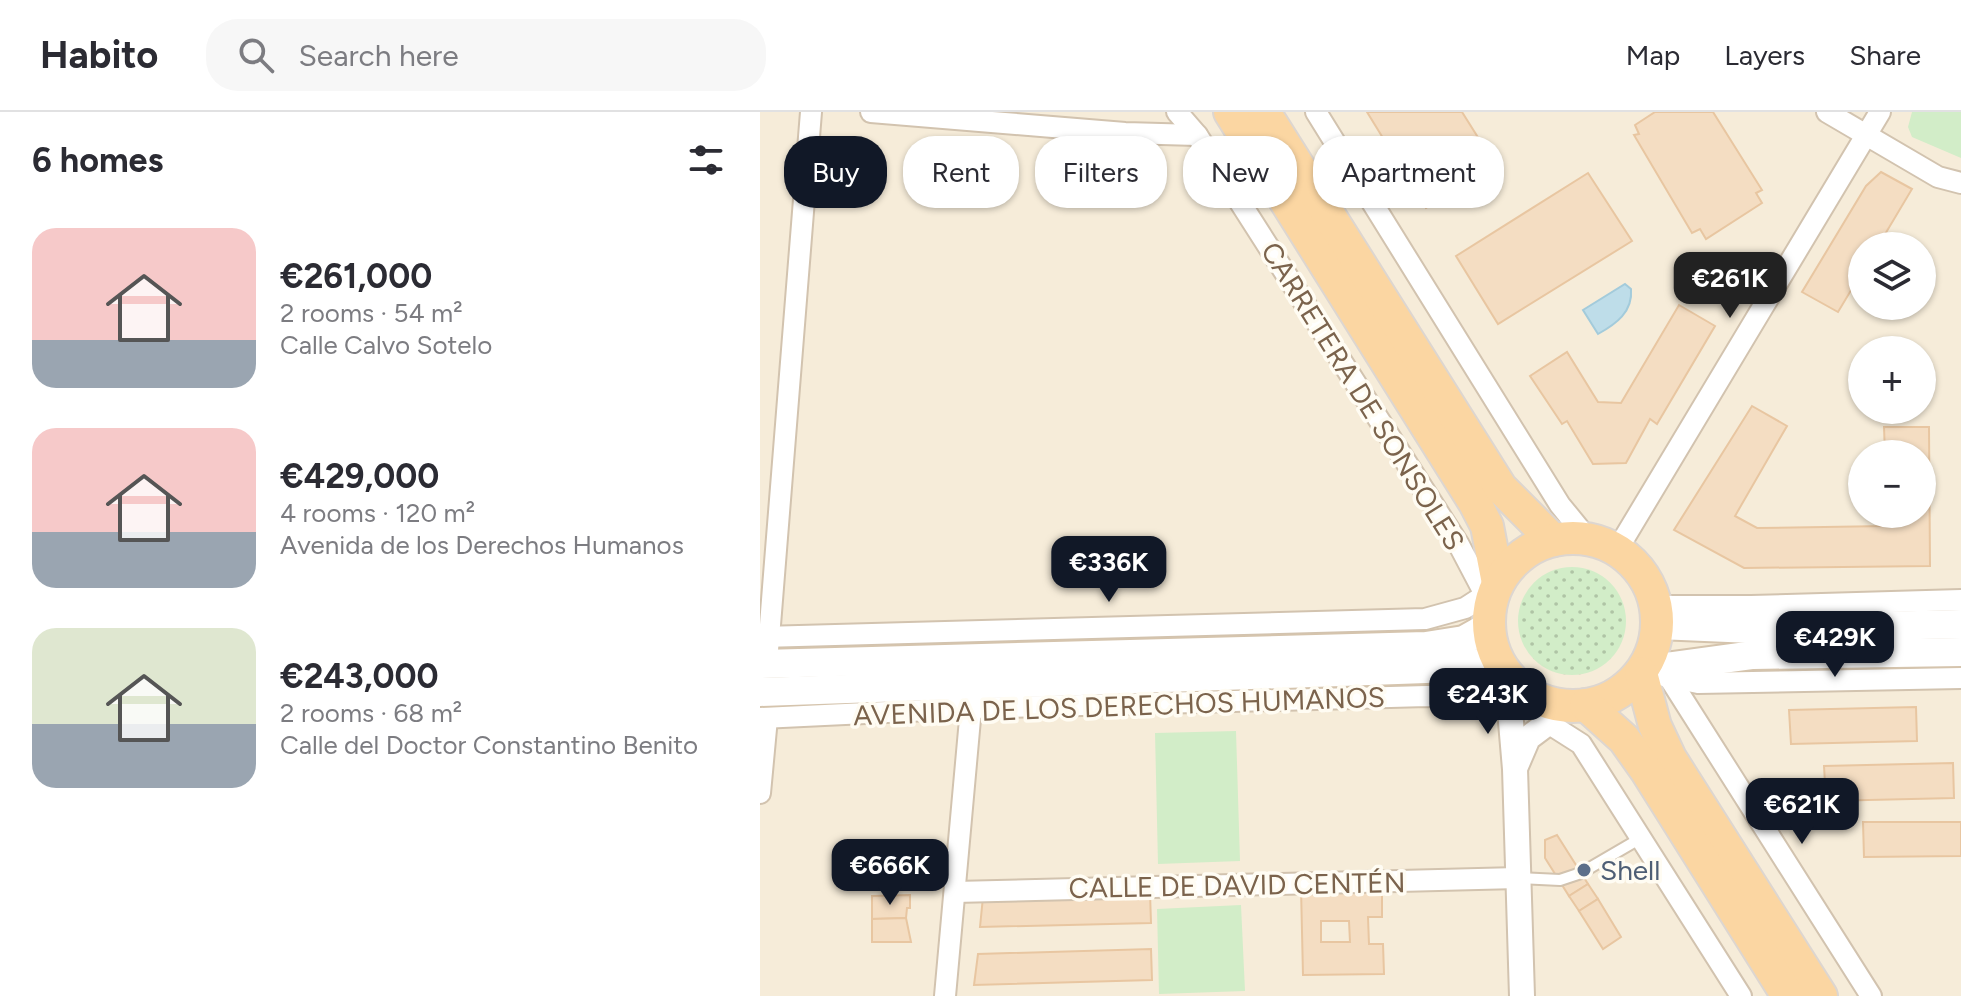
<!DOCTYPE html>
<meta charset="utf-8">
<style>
:root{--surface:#fff;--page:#f7f7f7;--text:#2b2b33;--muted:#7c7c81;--line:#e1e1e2;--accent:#111827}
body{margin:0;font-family:Figtree,sans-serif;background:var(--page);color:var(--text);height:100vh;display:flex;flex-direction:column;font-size:30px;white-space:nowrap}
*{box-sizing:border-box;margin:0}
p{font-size:26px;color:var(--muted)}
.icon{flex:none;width:44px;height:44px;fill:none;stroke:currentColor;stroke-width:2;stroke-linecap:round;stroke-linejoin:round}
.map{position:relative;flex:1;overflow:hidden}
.side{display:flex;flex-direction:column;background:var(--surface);width:760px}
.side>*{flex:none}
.hud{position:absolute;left:24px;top:24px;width:760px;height:72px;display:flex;gap:16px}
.controls{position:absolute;left:1088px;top:120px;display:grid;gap:16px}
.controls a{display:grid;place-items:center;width:88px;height:88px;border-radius:50%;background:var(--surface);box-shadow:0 2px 6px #0004;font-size:40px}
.price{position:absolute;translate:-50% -68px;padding:0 18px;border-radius:16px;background:var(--accent);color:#fff;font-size:26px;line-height:52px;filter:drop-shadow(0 2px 4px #0008)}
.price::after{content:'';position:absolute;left:50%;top:48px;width:24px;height:18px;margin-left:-12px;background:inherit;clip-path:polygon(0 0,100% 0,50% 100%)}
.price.active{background:#222;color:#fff}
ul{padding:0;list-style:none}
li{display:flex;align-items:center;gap:24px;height:200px;padding:0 32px}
li span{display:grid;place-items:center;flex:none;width:224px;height:160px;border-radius:24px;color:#555}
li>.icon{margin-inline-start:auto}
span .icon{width:96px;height:96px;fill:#fffc;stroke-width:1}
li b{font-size:34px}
h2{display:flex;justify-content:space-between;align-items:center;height:96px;padding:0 32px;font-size:34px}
.pill{padding:0 28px;border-radius:32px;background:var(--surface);box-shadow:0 2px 6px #0004;font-size:28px;line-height:72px}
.pill.active{background:var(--accent);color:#fff}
header{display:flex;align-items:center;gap:48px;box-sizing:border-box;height:112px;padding:0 40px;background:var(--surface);border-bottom:2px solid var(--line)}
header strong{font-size:38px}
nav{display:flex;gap:44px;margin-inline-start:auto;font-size:28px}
.search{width:560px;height:72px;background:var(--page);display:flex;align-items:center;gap:20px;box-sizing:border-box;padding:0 28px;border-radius:32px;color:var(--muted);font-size:30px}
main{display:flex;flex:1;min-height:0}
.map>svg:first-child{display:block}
</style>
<header>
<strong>Habito</strong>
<div class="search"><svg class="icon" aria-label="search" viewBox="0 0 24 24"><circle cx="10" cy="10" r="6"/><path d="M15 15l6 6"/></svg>Search here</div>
<nav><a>Map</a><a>Layers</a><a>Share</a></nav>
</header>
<main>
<section class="side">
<h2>6 homes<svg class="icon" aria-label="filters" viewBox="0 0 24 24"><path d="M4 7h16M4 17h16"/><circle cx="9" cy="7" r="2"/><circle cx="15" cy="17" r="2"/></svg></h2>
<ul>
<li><span style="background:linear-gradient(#f6c9c9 70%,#9aa5b1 0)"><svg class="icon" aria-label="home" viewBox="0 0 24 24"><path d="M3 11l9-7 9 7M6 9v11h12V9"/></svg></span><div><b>€261,000</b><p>2 rooms · 54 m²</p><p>Calle Calvo Sotelo</p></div></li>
<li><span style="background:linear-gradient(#f6c9c9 65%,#9aa5b1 0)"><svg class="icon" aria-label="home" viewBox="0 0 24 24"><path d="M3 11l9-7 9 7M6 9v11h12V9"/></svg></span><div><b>€429,000</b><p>4 rooms · 120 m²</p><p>Avenida de los Derechos Humanos</p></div></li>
<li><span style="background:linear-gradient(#dfe7d0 60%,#9aa5b1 0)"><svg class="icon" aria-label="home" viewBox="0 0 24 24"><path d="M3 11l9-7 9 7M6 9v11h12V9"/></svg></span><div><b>€243,000</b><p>2 rooms · 68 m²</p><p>Calle del Doctor Constantino Benito</p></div></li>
</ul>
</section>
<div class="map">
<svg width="1201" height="884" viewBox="0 0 1201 884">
<defs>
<pattern id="park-dots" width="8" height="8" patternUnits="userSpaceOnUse" patternTransform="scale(2)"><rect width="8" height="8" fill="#d2edc8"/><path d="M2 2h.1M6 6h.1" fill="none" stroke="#afc4a5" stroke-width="1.8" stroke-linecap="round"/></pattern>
</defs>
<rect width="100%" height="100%" fill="#fdf9eb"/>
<path fill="#f6ecd9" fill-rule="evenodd" d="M0,0H1201V884H0ZM1102,134H1162V194H1102ZM1102,238H1162V298H1102ZM1102,342H1162V402H1102Z"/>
<g fill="#d2edc8">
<polygon points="1152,0 1201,0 1201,46 1152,25 1148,15"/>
<polygon points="476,619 480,749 398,752 395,621"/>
<polygon points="481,793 485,879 399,882 397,797"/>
</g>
<circle fill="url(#park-dots)" cx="812" cy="509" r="54"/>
<path fill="#bedde9" stroke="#a3cbdb" stroke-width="2" d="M865,172L871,177C873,200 856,212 838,222L823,198Z"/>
<g fill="#f4ddc2" stroke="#e8c6a1" stroke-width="2" fill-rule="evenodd">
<polygon points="607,0 702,0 736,54 666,96"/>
<polygon points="895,0 953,0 1002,78 996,81 1002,91 946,127 940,117 932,121 874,23 879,22 875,13"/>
<polygon points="1121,60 1152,77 1118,134 1102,134 1102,160 1078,200 1042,180 1106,74"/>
<polygon points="828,61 872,129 738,212 696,144"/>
<polygon points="919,193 955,214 897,312 890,307 866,351 833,352 807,309 802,312 770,264 807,240 838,290 861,291"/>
<polygon points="992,294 1027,314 975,404 997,416 1126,414 1126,402 1162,402 1162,342 1125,342 1124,315 1169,315 1170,454 984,456 914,418"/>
<polygon points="1156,595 1157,629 1031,632 1029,598"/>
<polygon points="1193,651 1194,686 1066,689 1064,654"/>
<polygon points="1103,710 1201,710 1201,744 1104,745"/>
<polygon points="797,723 828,772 809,784 785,746 785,728"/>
<polygon points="828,772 838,787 819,799 809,784"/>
<path d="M622,774V805H608L609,832H623L624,862L543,863L541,776ZM561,809H589L590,830H561Z"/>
<polygon points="390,781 391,811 220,815 223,785"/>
<polygon points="150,783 150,796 147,796 146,806 112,807 112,784"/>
<polygon points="838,787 861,825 843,837 819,799"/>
<polygon points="146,806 151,830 112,830 112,807"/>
<polygon points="391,837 392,868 214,873 218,842"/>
</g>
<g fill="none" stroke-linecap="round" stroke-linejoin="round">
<g stroke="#d2c3af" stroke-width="14">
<polyline id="service" points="758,766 800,768 821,761 881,726"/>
</g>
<g stroke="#d2c3af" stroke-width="24">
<g id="minor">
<polyline points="111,0 365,21 437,23"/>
<polyline points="417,0 437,23 699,433 730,492"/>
<polyline points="556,0 800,393 827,426"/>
<polyline points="1067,0 1178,65 1201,71"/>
<polyline points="857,438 1120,0"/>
<polyline points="897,494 991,494 1201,488"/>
<polyline points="0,525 665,507 705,496 736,476"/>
<polyline points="8,538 51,0"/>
<polyline points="895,548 910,567 1111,884"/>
<polyline points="904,564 938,571 1201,566"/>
<polyline points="0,606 211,596 667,584 748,586 764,578"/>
<polyline points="788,611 821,632 981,884"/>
<polyline points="0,681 7,606"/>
<polyline points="195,780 758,766"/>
<polyline points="185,884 211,596"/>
</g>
</g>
<g stroke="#d2c3af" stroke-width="28">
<g id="tertiary">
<polyline points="747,563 755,657 762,884"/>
<polyline points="756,654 768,626 788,611 800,593"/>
</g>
</g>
<g stroke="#d5c4ad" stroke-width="32">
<g id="secondary">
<polyline points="898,513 992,517 1201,512"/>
<polyline points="0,552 666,534 704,528 729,514"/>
<polyline points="883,558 993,543 1201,540"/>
<polyline points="0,580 666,557 738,549"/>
</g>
</g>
<g stroke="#ddd6d0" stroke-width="36">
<g id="trunk">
<polyline points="470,0 715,391 727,414 738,471"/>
<polyline points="504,0 741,376 793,428"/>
<circle cx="813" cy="510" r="84"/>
<polyline points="881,561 895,614 910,646 1061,884"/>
<polyline points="826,593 864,627 886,658 1028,884"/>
</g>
</g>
<use href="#service" stroke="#fff" stroke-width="10"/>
<use href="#minor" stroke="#fff" stroke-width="20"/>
<use href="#tertiary" stroke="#fff" stroke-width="24"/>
<use href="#secondary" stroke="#fff" stroke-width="28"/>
<use href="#trunk" stroke="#fbd6a2" stroke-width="32"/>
</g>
<circle fill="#5c6f8a" stroke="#fffcf3" stroke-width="3" cx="824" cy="758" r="8"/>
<g text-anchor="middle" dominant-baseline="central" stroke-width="7" stroke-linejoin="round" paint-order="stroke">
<g font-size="28" fill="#7b634c" stroke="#fffcf3">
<text transform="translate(603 284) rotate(58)">CARRETERA DE SONSOLES</text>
<text transform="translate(359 594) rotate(-2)">AVENIDA DE LOS DERECHOS HUMANOS</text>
<text transform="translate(477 773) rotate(-1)">CALLE DE DAVID CENTÉN</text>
</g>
<g font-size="28" fill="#4e5e75" stroke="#fffcf3" text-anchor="start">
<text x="840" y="758">Shell</text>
</g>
</g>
</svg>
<div class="controls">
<a><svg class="icon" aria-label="layers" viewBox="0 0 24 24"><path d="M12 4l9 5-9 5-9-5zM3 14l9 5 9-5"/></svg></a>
<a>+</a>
<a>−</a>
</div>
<b class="price active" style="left:970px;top:208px">€261K</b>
<b class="price" style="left:349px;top:492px">€336K</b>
<b class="price" style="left:1075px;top:567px">€429K</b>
<b class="price" style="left:728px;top:624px">€243K</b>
<b class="price" style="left:1042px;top:734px">€621K</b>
<b class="price" style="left:130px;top:795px">€666K</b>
<div class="hud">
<a class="pill active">Buy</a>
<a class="pill">Rent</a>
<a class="pill">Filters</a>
<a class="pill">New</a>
<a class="pill">Apartment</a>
</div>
</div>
</main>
